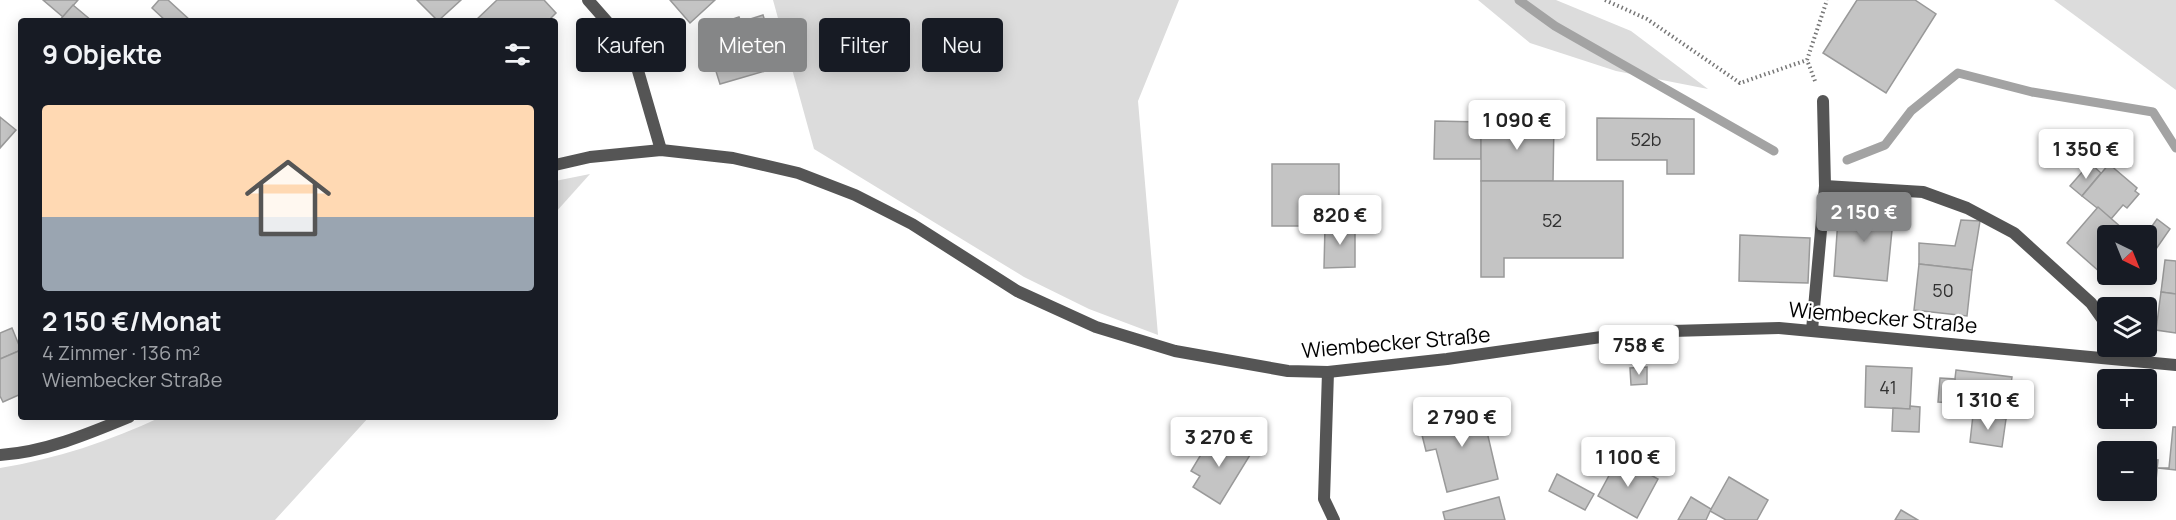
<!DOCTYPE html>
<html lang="de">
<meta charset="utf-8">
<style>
:root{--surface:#171b24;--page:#20242c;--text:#f1f3f6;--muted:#9ea1a6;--line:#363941;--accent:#858687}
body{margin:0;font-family:Manrope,sans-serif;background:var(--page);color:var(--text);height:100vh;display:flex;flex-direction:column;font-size:22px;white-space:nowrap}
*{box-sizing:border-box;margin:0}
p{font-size:20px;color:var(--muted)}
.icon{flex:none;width:33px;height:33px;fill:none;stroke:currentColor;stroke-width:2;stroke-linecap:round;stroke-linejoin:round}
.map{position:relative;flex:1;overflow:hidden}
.details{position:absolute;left:18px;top:18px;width:540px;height:402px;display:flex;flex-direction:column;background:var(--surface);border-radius:6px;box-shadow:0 3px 15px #0003}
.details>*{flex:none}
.banner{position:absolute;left:576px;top:18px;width:570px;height:54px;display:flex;gap:12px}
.needle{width:39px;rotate:137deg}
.fabs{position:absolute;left:2097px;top:225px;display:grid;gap:12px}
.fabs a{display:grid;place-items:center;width:60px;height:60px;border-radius:6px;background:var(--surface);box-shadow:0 3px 15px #0003;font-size:30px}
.price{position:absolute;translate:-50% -51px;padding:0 14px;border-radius:6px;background:#fff;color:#222;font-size:20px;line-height:39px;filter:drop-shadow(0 2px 3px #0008)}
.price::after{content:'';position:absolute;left:50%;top:36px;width:18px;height:14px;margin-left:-9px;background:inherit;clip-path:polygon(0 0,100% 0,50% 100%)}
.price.current{background:var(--accent);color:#fff}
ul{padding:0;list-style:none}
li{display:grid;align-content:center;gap:12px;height:318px;padding:0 24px}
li+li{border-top:2px solid var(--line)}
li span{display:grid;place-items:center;height:186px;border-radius:6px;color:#555}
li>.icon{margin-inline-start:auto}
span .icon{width:108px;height:108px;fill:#fffc;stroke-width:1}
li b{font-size:26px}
h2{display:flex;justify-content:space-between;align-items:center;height:72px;padding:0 24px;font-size:26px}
.chip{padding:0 21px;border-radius:6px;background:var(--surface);box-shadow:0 3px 15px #0003;font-size:21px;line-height:54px}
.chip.current{background:var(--accent);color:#fff}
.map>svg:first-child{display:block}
</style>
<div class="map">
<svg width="2176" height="520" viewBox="0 0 2176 520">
<rect width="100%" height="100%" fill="#fff"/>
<g fill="#dcdcdc">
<polygon points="773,0 1179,0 1138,101 1158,335 1089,309 1024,277 814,149"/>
<polygon points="1478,0 1556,0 1631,31 1708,89 1616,71 1530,43"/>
<polygon points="2054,0 2176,0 2176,90"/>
<polygon points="590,174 555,213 555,181"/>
<path d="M161,417H369L275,520H0V468C56,459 110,441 161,417Z"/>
</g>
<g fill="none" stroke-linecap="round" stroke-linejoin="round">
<g stroke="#a3a3a3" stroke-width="9">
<polyline points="1519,0 1555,26 1774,151"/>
<polyline points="1847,160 1885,145 1911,111 1958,73 2032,92 2153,112 2176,148"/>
</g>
</g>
<g fill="#c4c4c4" stroke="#999" stroke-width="1.5">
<polygon points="43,0 78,0 63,17"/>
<polygon points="159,0 168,0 191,21 166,21 152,8"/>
<polygon points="417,0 461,0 438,21"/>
<polygon points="497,0 544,0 556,13 548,21 475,21"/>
<polygon points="670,0 715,0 690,23"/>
<polygon points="1857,0 1915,0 1936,14 1886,93 1823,53"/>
<polygon points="73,5 92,21 59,21"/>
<polygon points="763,15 779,67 720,84 704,33 725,26 724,22 739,17 741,22"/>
<polygon points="0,117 16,130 0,148"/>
<polygon points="1597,118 1694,119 1694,174 1667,174 1667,160 1597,160"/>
<polygon points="1435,121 1481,122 1481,159 1434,159"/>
<polygon points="1481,122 1554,122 1553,181 1481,181"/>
<polygon points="2090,163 2101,173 2082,196 2070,186"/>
<rect x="1272" y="164" width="67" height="62"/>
<polygon points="2109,164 2137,188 2135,191 2139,194 2127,208 2123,205 2111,219 2082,196"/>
<polygon points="1481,181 1623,181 1623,258 1504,258 1504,277 1481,277"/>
<polygon points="1839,205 1894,210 1887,281 1834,276"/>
<polygon points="2098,207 2131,236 2108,236 2108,274 2115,274 2110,281 2067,243"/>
<polygon points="2157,219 2170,229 2154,252 2146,246 2145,236"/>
<polygon points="1961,220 1980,221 1972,270 1919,264 1919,243 1955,246"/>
<polygon points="1339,224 1355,225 1355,267 1324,268 1325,226"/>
<polygon points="1740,235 1810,238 1808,283 1739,281"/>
<polygon points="2165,260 2176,261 2176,294 2161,292"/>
<polygon points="1919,264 1972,270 1967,316 1914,310"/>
<polygon points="2161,292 2176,294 2176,333 2156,330"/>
<polygon points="12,328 21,350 0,359 0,333"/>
<polygon points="21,350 21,394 3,402 0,396 0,359"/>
<polygon points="1866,366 1912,368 1910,409 1865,407"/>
<polygon points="1647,367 1647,384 1631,385 1630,368"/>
<polygon points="1956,370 2012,377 2006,419 1951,413"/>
<polygon points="1940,378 1955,379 1952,403 1938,402"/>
<polygon points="1481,406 1498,479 1447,492 1436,449 1426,451 1421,431 1431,428 1429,419"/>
<polygon points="1910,406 1920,407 1919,432 1892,431 1893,408 1910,409"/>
<polygon points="1973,415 2006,419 2002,447 1970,442"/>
<polygon points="2173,427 2176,427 2176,470 2158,468 2169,468"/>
<polygon points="1214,433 1250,455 1220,504 1193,487 1200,476 1191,471"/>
<polygon points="1619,457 1658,479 1637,518 1598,496"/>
<polygon points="2146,459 2158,460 2155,491 2146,489"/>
<polygon points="1557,474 1594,494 1585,510 1549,491"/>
<polygon points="1729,477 1768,500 1757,520 1726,520 1710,511"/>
<polygon points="1499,497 1505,520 1445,520 1443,512"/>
<polygon points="1691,497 1711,509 1706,520 1678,520"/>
<polygon points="1901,510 1918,520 1895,520"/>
</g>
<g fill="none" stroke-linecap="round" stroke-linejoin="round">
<g stroke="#777" stroke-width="4" stroke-dasharray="1.5 3" stroke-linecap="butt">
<polyline points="1605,0 1647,19 1740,83 1807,60"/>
<polyline points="1815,81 1807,60 1827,0"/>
</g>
<g stroke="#555" stroke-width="12">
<polyline points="1825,186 1923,192 1967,208 2014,233 2091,303 2108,327"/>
<polyline points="1812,330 1825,186 1823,101"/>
<polyline points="2121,346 2129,359"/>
</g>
<g stroke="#555" stroke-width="12">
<polyline points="588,0 632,50 661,150"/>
<polyline points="1328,372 1324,499 1334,520"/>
</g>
<g stroke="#555" stroke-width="12">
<polyline points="555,165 590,157 661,150 733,158 798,173 855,195 912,224 1017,291 1096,327 1175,351 1288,371 1328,372 1447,359 1636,332 1779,328 2176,365"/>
<path d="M0,455C45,452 88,434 129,417"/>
</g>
</g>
<g text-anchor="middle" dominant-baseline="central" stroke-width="4.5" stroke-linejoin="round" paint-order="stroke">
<g font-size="18" fill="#313131">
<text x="1646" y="139">52b</text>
<text x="1552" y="220">52</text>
<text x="1943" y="290">50</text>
<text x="1888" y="387">41</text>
</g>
<g font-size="21" fill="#000" stroke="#fff">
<text transform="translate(1883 317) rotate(5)">Wiembecker Straße</text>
<text transform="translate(1396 342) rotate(-5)">Wiembecker Straße</text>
</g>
</g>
</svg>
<div class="fabs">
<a><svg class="needle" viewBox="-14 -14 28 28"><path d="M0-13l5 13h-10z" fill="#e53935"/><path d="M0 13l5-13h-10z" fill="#9ea1a6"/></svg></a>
<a><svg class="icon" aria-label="layers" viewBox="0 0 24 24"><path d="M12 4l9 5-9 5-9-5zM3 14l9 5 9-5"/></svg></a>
<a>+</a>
<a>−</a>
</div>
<b class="price" style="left:1517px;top:151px">1 090 €</b>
<b class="price" style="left:2086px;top:180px">1 350 €</b>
<b class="price current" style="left:1864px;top:243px">2 150 €</b>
<b class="price" style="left:1340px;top:246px">820 €</b>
<b class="price" style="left:1639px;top:376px">758 €</b>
<b class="price" style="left:1988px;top:431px">1 310 €</b>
<b class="price" style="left:1462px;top:448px">2 790 €</b>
<b class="price" style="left:1219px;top:468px">3 270 €</b>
<b class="price" style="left:1628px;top:488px">1 100 €</b>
<div class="banner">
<a class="chip">Kaufen</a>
<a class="chip current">Mieten</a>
<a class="chip">Filter</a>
<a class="chip">Neu</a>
</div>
<section class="details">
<h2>9 Objekte<svg class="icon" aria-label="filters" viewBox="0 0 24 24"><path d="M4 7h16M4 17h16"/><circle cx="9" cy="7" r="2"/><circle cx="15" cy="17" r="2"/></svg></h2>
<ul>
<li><span style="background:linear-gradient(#ffd9b3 60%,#9aa5b1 0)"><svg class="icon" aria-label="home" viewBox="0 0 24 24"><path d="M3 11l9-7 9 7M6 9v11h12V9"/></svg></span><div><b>2 150 €/Monat</b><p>4 Zimmer · 136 m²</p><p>Wiembecker Straße</p></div></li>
</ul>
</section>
</div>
